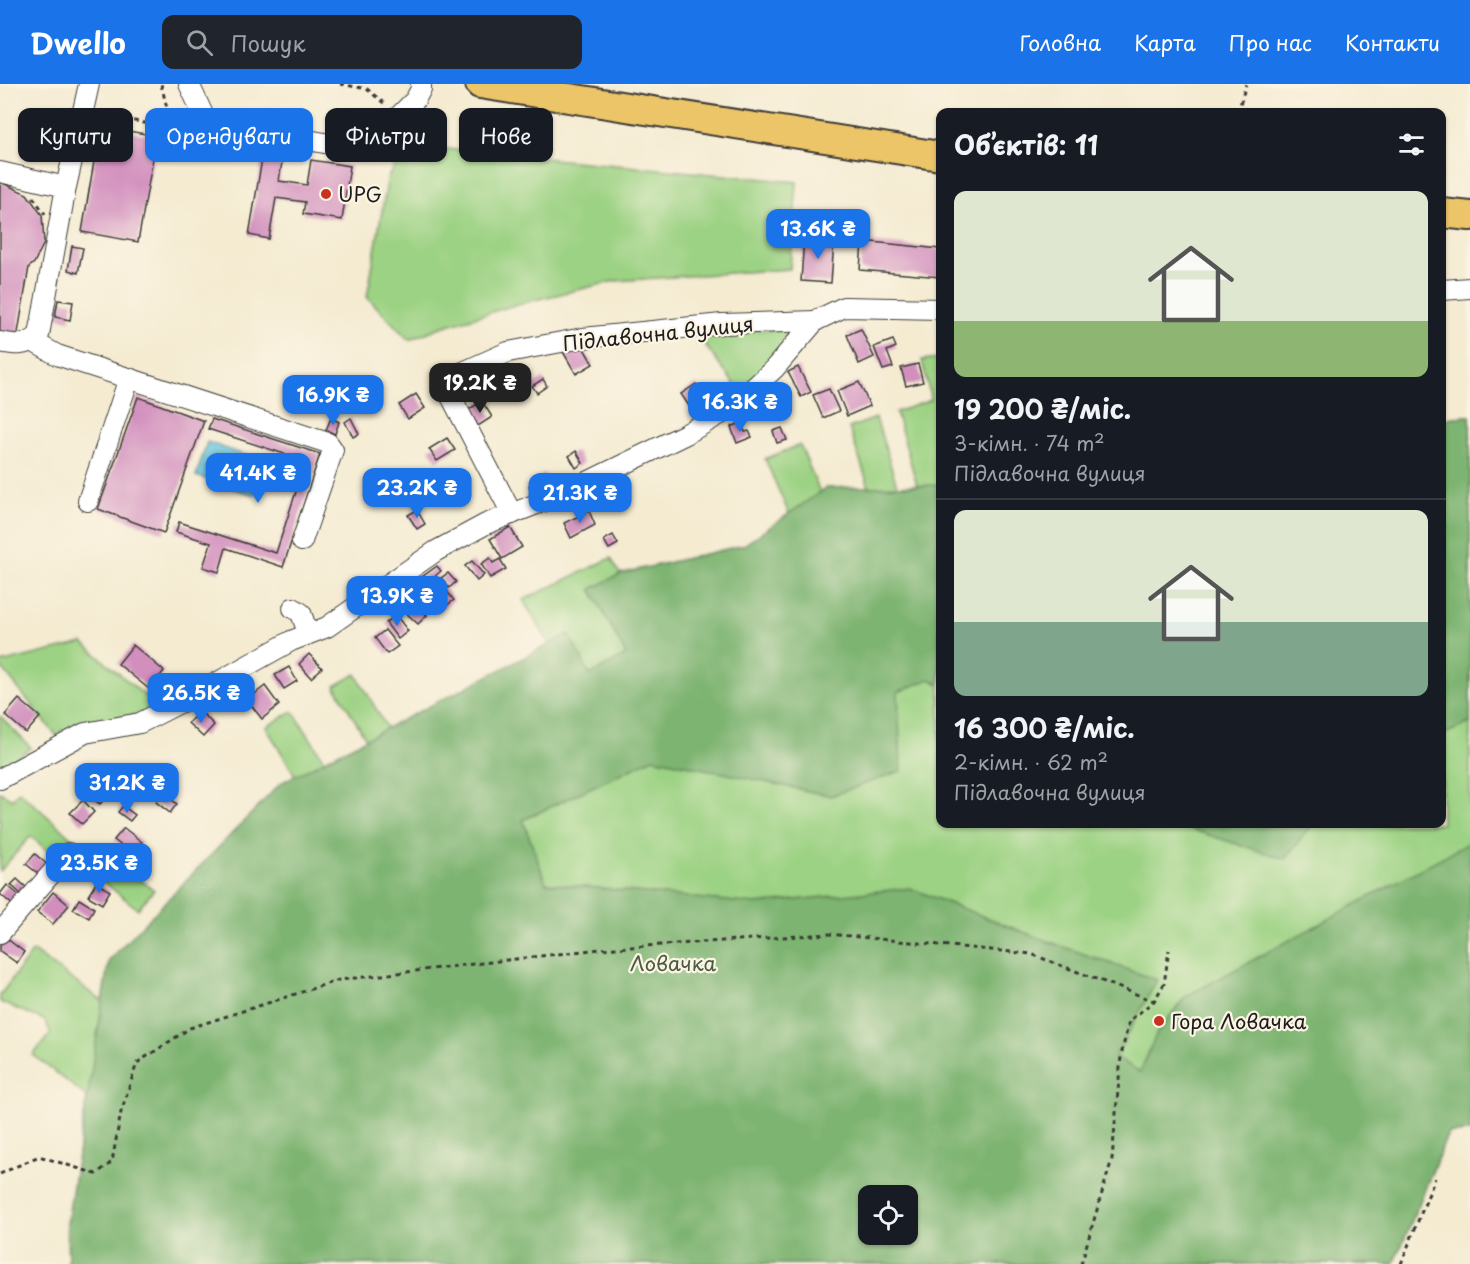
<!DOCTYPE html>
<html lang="uk">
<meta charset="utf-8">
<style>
:root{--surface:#171b24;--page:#20242c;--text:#f1f3f6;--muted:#9ea1a6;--line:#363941;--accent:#1a73e8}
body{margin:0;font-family:"Playpen Sans",sans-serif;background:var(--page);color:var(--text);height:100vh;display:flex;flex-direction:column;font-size:22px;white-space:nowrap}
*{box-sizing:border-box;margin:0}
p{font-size:20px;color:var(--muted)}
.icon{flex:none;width:33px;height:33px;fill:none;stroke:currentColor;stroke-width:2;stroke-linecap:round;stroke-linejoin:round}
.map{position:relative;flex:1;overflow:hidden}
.panel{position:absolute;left:936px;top:24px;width:510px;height:720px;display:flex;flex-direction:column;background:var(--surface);border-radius:12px;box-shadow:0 2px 4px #0004}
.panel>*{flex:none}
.hud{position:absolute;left:18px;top:24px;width:570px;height:54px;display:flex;gap:12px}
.buttons{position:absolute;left:858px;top:1101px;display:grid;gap:12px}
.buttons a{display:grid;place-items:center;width:60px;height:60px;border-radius:12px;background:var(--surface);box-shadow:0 2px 4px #0004;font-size:30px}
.price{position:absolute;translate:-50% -51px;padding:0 14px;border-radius:12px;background:var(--accent);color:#fff;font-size:20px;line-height:39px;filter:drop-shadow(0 2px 3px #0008)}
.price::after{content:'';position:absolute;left:50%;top:36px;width:18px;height:14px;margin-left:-9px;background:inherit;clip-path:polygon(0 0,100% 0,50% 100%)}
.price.on{background:#222;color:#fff}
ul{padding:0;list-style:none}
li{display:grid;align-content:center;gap:12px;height:318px;padding:0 18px}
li+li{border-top:2px solid var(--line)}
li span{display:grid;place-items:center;height:186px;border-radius:12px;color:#555}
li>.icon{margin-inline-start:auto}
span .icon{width:108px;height:108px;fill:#fffc;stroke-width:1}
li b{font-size:26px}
h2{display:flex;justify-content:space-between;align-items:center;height:72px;padding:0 18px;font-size:26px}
.tag{padding:0 21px;border-radius:12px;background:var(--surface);box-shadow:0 2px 4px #0004;font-size:21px;line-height:54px}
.tag.on{background:var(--accent);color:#fff}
header{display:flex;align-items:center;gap:36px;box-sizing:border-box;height:84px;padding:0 30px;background:var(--accent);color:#fff}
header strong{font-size:28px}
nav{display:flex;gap:33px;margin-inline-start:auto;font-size:21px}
.search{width:420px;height:54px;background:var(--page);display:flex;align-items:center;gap:15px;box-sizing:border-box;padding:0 21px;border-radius:12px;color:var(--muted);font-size:22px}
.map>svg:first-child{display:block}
</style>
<header>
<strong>Dwello</strong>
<div class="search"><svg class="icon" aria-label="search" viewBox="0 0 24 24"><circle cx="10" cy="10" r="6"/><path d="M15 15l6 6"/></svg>Пошук</div>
<nav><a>Головна</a><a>Карта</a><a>Про нас</a><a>Контакти</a></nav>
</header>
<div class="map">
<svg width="1470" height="1180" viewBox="0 0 1470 1180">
<rect width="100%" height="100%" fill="#fcf5e5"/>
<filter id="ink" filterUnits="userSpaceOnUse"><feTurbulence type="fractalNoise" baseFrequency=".0167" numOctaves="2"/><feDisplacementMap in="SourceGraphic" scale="12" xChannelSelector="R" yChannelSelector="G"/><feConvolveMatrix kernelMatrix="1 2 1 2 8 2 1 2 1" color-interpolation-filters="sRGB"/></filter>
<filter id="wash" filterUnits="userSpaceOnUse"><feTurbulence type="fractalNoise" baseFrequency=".008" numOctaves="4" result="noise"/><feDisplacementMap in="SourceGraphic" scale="24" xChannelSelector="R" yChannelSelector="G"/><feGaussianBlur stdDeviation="1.35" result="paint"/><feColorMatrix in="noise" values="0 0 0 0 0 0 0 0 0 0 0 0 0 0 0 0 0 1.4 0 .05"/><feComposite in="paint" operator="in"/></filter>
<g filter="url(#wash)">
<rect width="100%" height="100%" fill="#f4ebd1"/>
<g fill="#9cd283" stroke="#5c7750" stroke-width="1.5" fill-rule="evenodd">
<polygon points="415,62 797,98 790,185 615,197 518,220 438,244 409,256 367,213 388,93 403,69"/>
<polygon points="792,244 794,251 741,309 696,249"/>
<path d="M940,274V740H1442V337L1452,333L1470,332V1048L1448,1049L1394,1180H68L67,1140L87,1013L33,971L51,949L44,936L0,918V911L33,867L102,917L109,876L281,699L295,691L266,643L293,627L324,676L366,655L335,602L356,590L387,644L550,561L523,516L611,474L620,490L744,461L789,430L765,375L800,361L820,408L826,404L869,403L849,344L876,334L897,402L917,401L896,328L931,316L922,276ZM868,1112H908V1150H868Z"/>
<polygon points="83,559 151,617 153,620 152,624 143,630 96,637 56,651 0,582 0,579"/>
<polygon points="0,632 31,664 0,685"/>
<polygon points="19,707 73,755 56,775 31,752 0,787 0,708 12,715"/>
<polygon points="95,763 154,806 138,825 82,781"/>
</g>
<g fill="#7db471" stroke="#4c6846" stroke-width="1.5" fill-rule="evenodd">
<polygon points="1470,332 1470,639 1442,651 1442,337 1452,333"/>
<path d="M940,401V601L930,595L898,608L901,687L831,712L653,674L523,736L546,799L756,820L910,804L1036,853L1157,896L1115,973L1140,988L1157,949L1185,913L1470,758V1048L1448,1049L1394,1180H68L67,1140L109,876L281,699L569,550L590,591L626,571L591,505L620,490L744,461L826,404ZM868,1112H908V1150H868Z"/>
<polygon points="1173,740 1313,740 1285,775"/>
</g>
<polygon fill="#62c4e0" stroke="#3f707e" stroke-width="1.5" points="207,358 265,378 254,411 196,392"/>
<g id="blocks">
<g fill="#d28fbe">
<polygon points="100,42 157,52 138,158 82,148"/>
<polygon points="263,69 283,72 279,97 307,101 311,76 350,82 342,136 303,130 305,118 276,114 269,155 249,151"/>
<polygon points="0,98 27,110 42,131 44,159 34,179 29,183 17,255 0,252"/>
<polygon points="804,154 834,156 831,199 801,197"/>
<polygon points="862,157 940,165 940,193 860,186"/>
<polygon points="72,162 83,164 78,189 68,186"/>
<polygon points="58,216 73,218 70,236 55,233"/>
<polygon points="861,245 874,273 859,280 847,251"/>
<polygon points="579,256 593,280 576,290 562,266"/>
<polygon points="893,256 896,263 887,267 893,283 883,286 874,263"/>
<polygon points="918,280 923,298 906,302 901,284"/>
<polygon points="798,283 811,308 801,313 788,288"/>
<polygon points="543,295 547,302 537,309 532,302"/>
<polygon points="859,298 870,322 847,332 837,307"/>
<polygon points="696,300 706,315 691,325 681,310"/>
<polygon points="829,305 839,327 823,334 813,311"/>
<polygon points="416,310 425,324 408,335 399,321"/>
<polygon points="138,313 204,337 164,449 98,425"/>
<polygon points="482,317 492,333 478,342 468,326"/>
<polygon points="331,334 339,338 335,350 326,346"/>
<polygon points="351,334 359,350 353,353 345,338"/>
<polygon points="212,335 320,370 283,483 226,464 219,488 203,483 211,459 176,448 179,438 276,469 306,377 208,345"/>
<polygon points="741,339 745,348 749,347 752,353 737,359 731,343"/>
<polygon points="782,344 787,356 777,359 773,347"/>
<polygon points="447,354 455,366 437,377 429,365"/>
<polygon points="576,367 583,379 576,384 569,372"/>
<polygon points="544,390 552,402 537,413 529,402"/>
<polygon points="417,426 425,440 417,445 408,431"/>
<polygon points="589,427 595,441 571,454 564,439"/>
<polygon points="510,443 522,463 502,475 490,455"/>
<polygon points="613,451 618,460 609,465 604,456"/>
<polygon points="490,474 493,479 500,475 506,485 490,494 481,480"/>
<polygon points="472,477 484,491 477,497 465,482"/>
<polygon points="437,482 441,487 427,499 422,493"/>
<polygon points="448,489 456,498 449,504 441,494"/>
<polygon points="440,499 454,516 442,525 428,508"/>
<polygon points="413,518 427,531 418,540 404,527"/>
<polygon points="396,531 408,547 398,555 386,539"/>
<polygon points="385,546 398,562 387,570 375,554"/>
<polygon points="133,561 164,587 149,605 118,580"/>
<polygon points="309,570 322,584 311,594 299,580"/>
<polygon points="289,583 297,597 284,605 275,591"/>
<polygon points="265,602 279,621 262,635 247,616"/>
<polygon points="19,615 40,633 26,649 5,631"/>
<polygon points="200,627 214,641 203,653 188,639"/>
<polygon points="94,703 106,713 100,720 88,711"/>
<polygon points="163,709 177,720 170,729 156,718"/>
<polygon points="83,716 94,728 82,740 70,729"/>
<polygon points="123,722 135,731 130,737 118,728"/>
<polygon points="124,744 142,758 132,770 114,756"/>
<polygon points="35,770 49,782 41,792 26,780"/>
<polygon points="17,795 29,806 23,812 11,801"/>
<polygon points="96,799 110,807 102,820 88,812"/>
<polygon points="7,801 22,814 15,823 0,810"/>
<polygon points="53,808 69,821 53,840 37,828"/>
<polygon points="79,815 94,824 89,834 73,825"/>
<polygon points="6,854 24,868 17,879 0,867 0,862"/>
</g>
</g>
</g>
<g filter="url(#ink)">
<use href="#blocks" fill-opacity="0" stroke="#3c3b37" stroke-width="1.5"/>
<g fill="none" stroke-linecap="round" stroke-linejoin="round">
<g stroke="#3c3b37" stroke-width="22">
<g id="minor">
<polyline points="189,0 206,37 346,63 387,42 399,32 415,16 421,5 421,0"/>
<polyline points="0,88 66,103"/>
<polyline points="1442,206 1470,204"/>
<polyline points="32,257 57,271 328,359 333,366 302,457"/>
<path d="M0,258C16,261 26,263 39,251L66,103L89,0"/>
<polyline points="88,417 129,294"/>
<polyline points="512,430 443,297 508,268 583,254 722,240 815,237"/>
<polyline points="293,524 301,529 308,549"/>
<polyline points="0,695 85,649 140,639 195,611 291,557 327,543 436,467 486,440 567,408 686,350 734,322 774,285 815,237 844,223 940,225"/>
<polyline points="0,849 69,769"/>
</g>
</g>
<g stroke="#3c3b37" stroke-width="32">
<g id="highway">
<polyline points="480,0 940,72"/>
<polyline points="1442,129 1470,132"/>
</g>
</g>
<g stroke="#3c3b37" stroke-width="3" stroke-dasharray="4.5 4.5" stroke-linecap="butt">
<polyline points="340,0 367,5 386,21"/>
<polyline points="1238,28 1246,0"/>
<polyline points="98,30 166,43 167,24 161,0"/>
<polyline points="33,113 45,130"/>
<polyline points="0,1090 39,1072 96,1090 112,1078 121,1028 137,979 190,944 339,896 600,865 829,850 1031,870 1154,917"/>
<polyline points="1081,1180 1112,1075 1121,972 1129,937 1154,917 1164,900 1169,866"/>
<polyline points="1401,1180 1435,1094"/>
</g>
<use href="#minor" stroke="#fff" stroke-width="20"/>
<use href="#highway" stroke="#edc569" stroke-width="28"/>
</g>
</g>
<g fill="#c8321e" stroke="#fcf5e5" stroke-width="2">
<circle cx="326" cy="110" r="6"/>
<circle cx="1159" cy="937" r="6"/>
</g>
<g text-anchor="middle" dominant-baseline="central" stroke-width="4.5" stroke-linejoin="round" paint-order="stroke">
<g font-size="20" fill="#1c1c1c" stroke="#fcf5e5" text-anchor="start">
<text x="338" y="110">UPG</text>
<text x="1171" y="937">Гора Ловачка</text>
</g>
<g font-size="20" fill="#1c1c1c" stroke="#fcf5e5">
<text transform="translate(658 249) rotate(-6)">Підлавочна вулиця</text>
</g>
<g font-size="20" fill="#495c40" stroke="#fcf5e5">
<text x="673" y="879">Ловачка</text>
</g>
</g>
</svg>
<div class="buttons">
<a><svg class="icon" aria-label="locate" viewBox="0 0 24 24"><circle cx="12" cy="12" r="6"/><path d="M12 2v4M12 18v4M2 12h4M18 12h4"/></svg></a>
</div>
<b class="price" style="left:818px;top:176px">13.6K ₴</b>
<b class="price on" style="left:480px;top:330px">19.2K ₴</b>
<b class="price" style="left:333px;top:342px">16.9K ₴</b>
<b class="price" style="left:740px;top:349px">16.3K ₴</b>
<b class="price" style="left:258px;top:420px">41.4K ₴</b>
<b class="price" style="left:417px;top:435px">23.2K ₴</b>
<b class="price" style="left:580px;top:440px">21.3K ₴</b>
<b class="price" style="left:397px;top:543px">13.9K ₴</b>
<b class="price" style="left:201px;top:640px">26.5K ₴</b>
<b class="price" style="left:127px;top:730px">31.2K ₴</b>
<b class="price" style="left:99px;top:810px">23.5K ₴</b>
<div class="hud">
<a class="tag">Купити</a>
<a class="tag on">Орендувати</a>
<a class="tag">Фільтри</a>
<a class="tag">Нове</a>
</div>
<section class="panel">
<h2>Об’єктів: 11<svg class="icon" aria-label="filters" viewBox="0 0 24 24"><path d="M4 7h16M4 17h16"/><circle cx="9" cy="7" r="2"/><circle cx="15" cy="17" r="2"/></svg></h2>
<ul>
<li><span style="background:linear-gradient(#dfe7d0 70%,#8fb573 0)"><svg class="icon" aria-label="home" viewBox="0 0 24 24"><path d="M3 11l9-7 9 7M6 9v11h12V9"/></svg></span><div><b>19 200 ₴/міс.</b><p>3-кімн. · 74 m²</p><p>Підлавочна вулиця</p></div></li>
<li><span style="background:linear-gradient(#dfe7d0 60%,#7fa58c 0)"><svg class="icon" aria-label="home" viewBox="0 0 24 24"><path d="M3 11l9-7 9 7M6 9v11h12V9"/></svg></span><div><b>16 300 ₴/міс.</b><p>2-кімн. · 62 m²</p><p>Підлавочна вулиця</p></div></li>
</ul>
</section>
</div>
